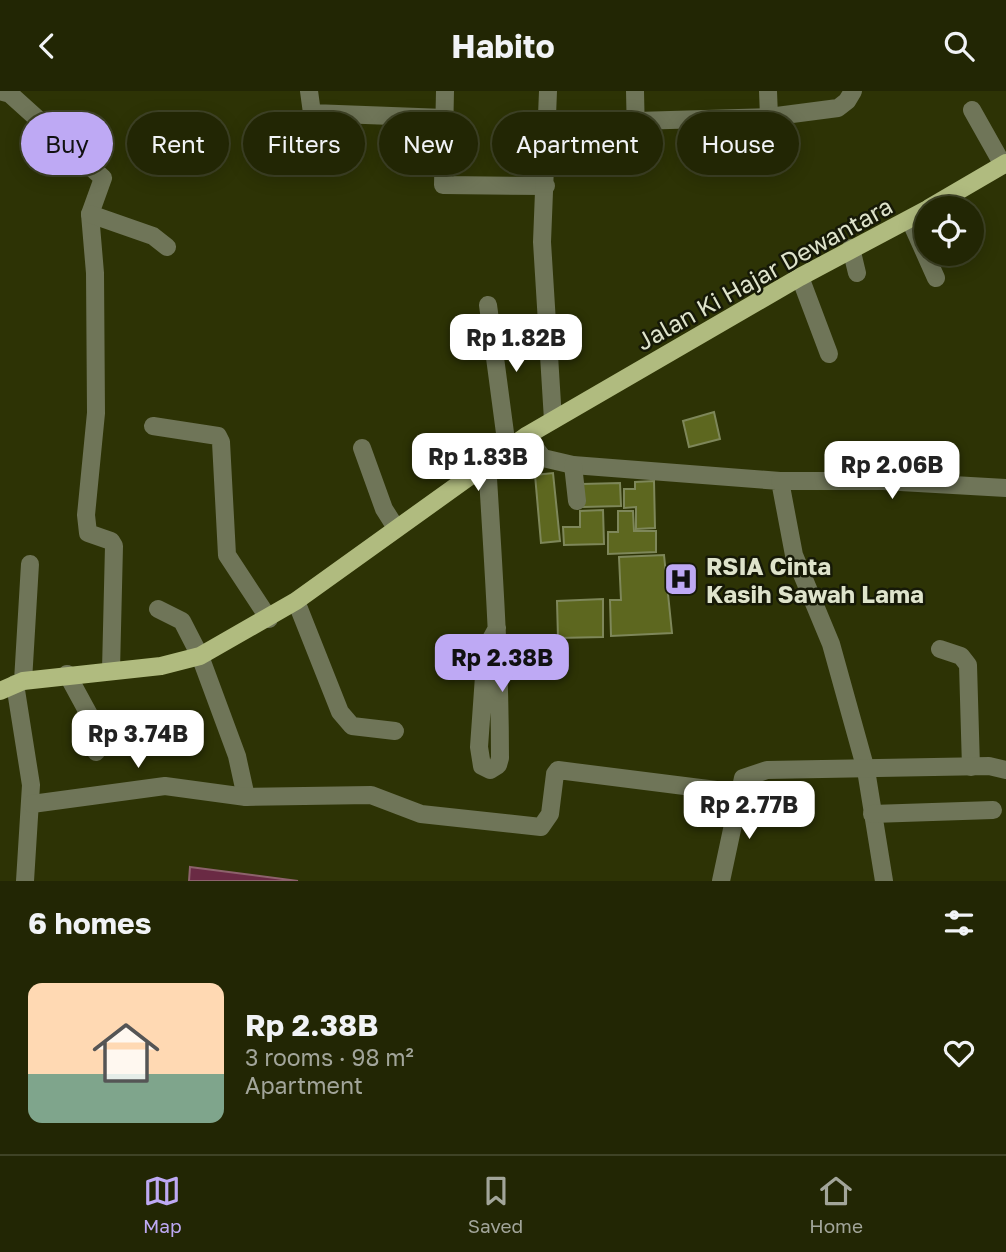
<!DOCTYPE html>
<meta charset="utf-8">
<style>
:root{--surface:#222604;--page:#2a2e0e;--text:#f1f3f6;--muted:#a2a59a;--line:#3f4326;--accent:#bea9f4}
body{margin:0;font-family:"Golos Text",sans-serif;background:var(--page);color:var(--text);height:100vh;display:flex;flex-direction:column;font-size:26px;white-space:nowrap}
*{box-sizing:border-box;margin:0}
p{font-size:23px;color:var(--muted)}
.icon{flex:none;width:38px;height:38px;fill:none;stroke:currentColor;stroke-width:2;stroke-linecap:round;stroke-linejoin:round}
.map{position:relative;height:790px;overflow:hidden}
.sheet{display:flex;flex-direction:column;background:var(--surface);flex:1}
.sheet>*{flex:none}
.guide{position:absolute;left:21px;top:21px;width:964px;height:63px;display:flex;gap:14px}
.buttons{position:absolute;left:914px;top:105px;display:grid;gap:14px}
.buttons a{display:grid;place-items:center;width:70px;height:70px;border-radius:50%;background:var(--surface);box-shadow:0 4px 18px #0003,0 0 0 2px var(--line);font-size:35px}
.price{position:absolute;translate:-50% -60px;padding:0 16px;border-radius:14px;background:#fff;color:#222;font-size:23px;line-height:46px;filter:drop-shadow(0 2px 4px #0008)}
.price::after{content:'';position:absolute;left:50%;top:42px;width:21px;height:16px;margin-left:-10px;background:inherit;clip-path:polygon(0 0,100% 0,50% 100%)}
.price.on{background:var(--accent);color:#111}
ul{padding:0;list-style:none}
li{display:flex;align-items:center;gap:21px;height:175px;padding:0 28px}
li+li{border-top:2px solid var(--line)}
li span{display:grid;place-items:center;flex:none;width:196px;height:140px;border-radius:14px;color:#555}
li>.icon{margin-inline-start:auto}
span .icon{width:84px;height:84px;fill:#fffc;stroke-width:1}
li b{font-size:30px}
h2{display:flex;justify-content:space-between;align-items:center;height:84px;padding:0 28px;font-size:30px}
.tag{padding:0 24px;border-radius:32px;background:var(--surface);box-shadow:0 4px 18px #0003,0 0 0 2px var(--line);font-size:24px;line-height:63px}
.tag.on{background:var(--accent);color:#111}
header{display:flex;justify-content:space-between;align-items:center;height:91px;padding:0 28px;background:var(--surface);font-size:32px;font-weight:700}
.tab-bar{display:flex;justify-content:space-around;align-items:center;height:98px;border-top:2px solid var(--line);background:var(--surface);font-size:19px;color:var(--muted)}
.tab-bar a{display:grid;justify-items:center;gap:4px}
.tab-bar .on{color:var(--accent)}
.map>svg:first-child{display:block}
</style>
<header><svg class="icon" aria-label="back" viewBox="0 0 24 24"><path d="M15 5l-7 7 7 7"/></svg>Habito<svg class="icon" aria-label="search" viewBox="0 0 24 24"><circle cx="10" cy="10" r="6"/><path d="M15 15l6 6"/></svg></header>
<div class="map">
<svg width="1006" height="790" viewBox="0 0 1006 790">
<rect width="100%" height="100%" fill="#2d3305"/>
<polygon fill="#6a2a44" stroke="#8d626c" stroke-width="2" points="190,776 298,790 189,790"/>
<g fill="#5d671f" stroke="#7e875a" stroke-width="2">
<polygon points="714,321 720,348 689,356 683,330"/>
<polygon points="553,382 560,450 541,452 535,384"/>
<polygon points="654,390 655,437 636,438 636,416 624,417 624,398 635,398 635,391"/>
<polygon points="620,392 621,415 583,416 582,393"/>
<polygon points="603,419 604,453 564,454 563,436 580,436 580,420"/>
<polygon points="618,420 633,420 634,440 656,440 656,461 608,463 608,441 618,441"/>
<polygon points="664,464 672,542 611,545 610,509 621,509 619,466"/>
<polygon points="603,508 603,546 558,547 557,510"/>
</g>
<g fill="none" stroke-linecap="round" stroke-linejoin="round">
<g stroke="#6f7558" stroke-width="18">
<polyline points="0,0 10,3 103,87 90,123 95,182 96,322 86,424 88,442 111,450 114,455 111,579"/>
<polyline points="309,0 312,22 445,27"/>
<polyline points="445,0 443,94 546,95"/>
<polyline points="548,0 542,151 553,329"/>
<polyline points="768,0 769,26"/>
<polyline points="972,19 1003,74"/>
<polyline points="636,30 769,26 838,17 847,10 853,0"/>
<polyline points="547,50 631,51 636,45 635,0"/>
<polyline points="90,123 153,145 167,156"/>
<polyline points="910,129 936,187"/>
<polyline points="851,157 857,182"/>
<polyline points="800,186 829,263"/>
<polyline points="488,214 507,357"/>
<polyline points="153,335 218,345 221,351 227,464 269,528"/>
<polyline points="526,345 543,367 573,374 780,390 794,464 831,553 866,679 884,790"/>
<polyline points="362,357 384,418 396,437"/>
<path d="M487,371C493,470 500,568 500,667L498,674L490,679L482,675L479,656L486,557L497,537"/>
<polyline points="573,374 577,410"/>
<polyline points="780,390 883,390 1006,397"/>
<polyline points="296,510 340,621 352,635 395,640"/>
<polyline points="158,518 182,530 200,565 237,665 246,706"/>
<polyline points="940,558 961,565 968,574 971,676"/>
<polyline points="67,583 92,629 96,661"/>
<polyline points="23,590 30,473"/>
<polyline points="15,593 31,694 25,790"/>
<polyline points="32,713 165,695 246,706 371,704 421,723 541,736 550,723 555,683 558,679 740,702"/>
<polyline points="872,723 993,719"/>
<polyline points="721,790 743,687 767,679 989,675 1006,679"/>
</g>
<g stroke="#b0bb7f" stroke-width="18">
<polyline points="929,117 1006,72"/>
<polyline points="0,600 23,590 161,575 200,565 296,510 526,345 800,186 926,119"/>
</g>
</g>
<defs>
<g id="hospital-square" transform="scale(1.75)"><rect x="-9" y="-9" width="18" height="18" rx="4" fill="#bea9f4" stroke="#161907"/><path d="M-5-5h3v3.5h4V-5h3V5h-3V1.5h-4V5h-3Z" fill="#111"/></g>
</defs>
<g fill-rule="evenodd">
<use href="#hospital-square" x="681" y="488"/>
</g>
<g text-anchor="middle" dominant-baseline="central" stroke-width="5" stroke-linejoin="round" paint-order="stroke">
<g font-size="24" fill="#dee3cb" stroke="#161907">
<text transform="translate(764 182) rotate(-29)">Jalan Ki Hajar Dewantara</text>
</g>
<g font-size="24" font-weight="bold" fill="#dee3cb" stroke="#161907" text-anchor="start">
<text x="706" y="474">RSIA Cinta<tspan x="706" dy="28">Kasih Sawah Lama</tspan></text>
</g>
</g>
</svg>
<div class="buttons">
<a><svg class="icon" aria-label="locate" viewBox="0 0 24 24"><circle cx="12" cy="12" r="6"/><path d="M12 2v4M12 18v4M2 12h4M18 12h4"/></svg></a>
</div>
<b class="price" style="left:516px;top:283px">Rp 1.82B</b>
<b class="price" style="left:478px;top:402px">Rp 1.83B</b>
<b class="price" style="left:892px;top:410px">Rp 2.06B</b>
<b class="price on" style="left:502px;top:603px">Rp 2.38B</b>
<b class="price" style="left:138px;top:679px">Rp 3.74B</b>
<b class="price" style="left:749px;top:750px">Rp 2.77B</b>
<div class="guide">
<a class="tag on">Buy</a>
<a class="tag">Rent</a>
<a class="tag">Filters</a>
<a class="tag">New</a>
<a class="tag">Apartment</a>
<a class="tag">House</a>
</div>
</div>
<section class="sheet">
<h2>6 homes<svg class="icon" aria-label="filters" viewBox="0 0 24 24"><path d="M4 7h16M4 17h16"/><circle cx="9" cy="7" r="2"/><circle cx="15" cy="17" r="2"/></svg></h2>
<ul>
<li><span style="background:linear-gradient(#ffd9b3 65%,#7fa58c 0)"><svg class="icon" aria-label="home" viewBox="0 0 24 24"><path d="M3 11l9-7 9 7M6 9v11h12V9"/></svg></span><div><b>Rp 2.38B</b><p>3 rooms · 98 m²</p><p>Apartment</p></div><svg class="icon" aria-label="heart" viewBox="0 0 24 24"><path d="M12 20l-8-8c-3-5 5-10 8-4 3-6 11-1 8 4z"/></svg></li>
</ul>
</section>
<nav class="tab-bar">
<a class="on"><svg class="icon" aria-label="map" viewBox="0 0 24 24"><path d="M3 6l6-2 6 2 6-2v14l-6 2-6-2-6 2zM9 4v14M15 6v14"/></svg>Map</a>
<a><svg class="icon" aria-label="saved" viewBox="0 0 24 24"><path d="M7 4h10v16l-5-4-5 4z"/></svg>Saved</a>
<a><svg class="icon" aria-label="home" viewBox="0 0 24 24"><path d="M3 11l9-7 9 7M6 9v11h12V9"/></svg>Home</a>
</nav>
